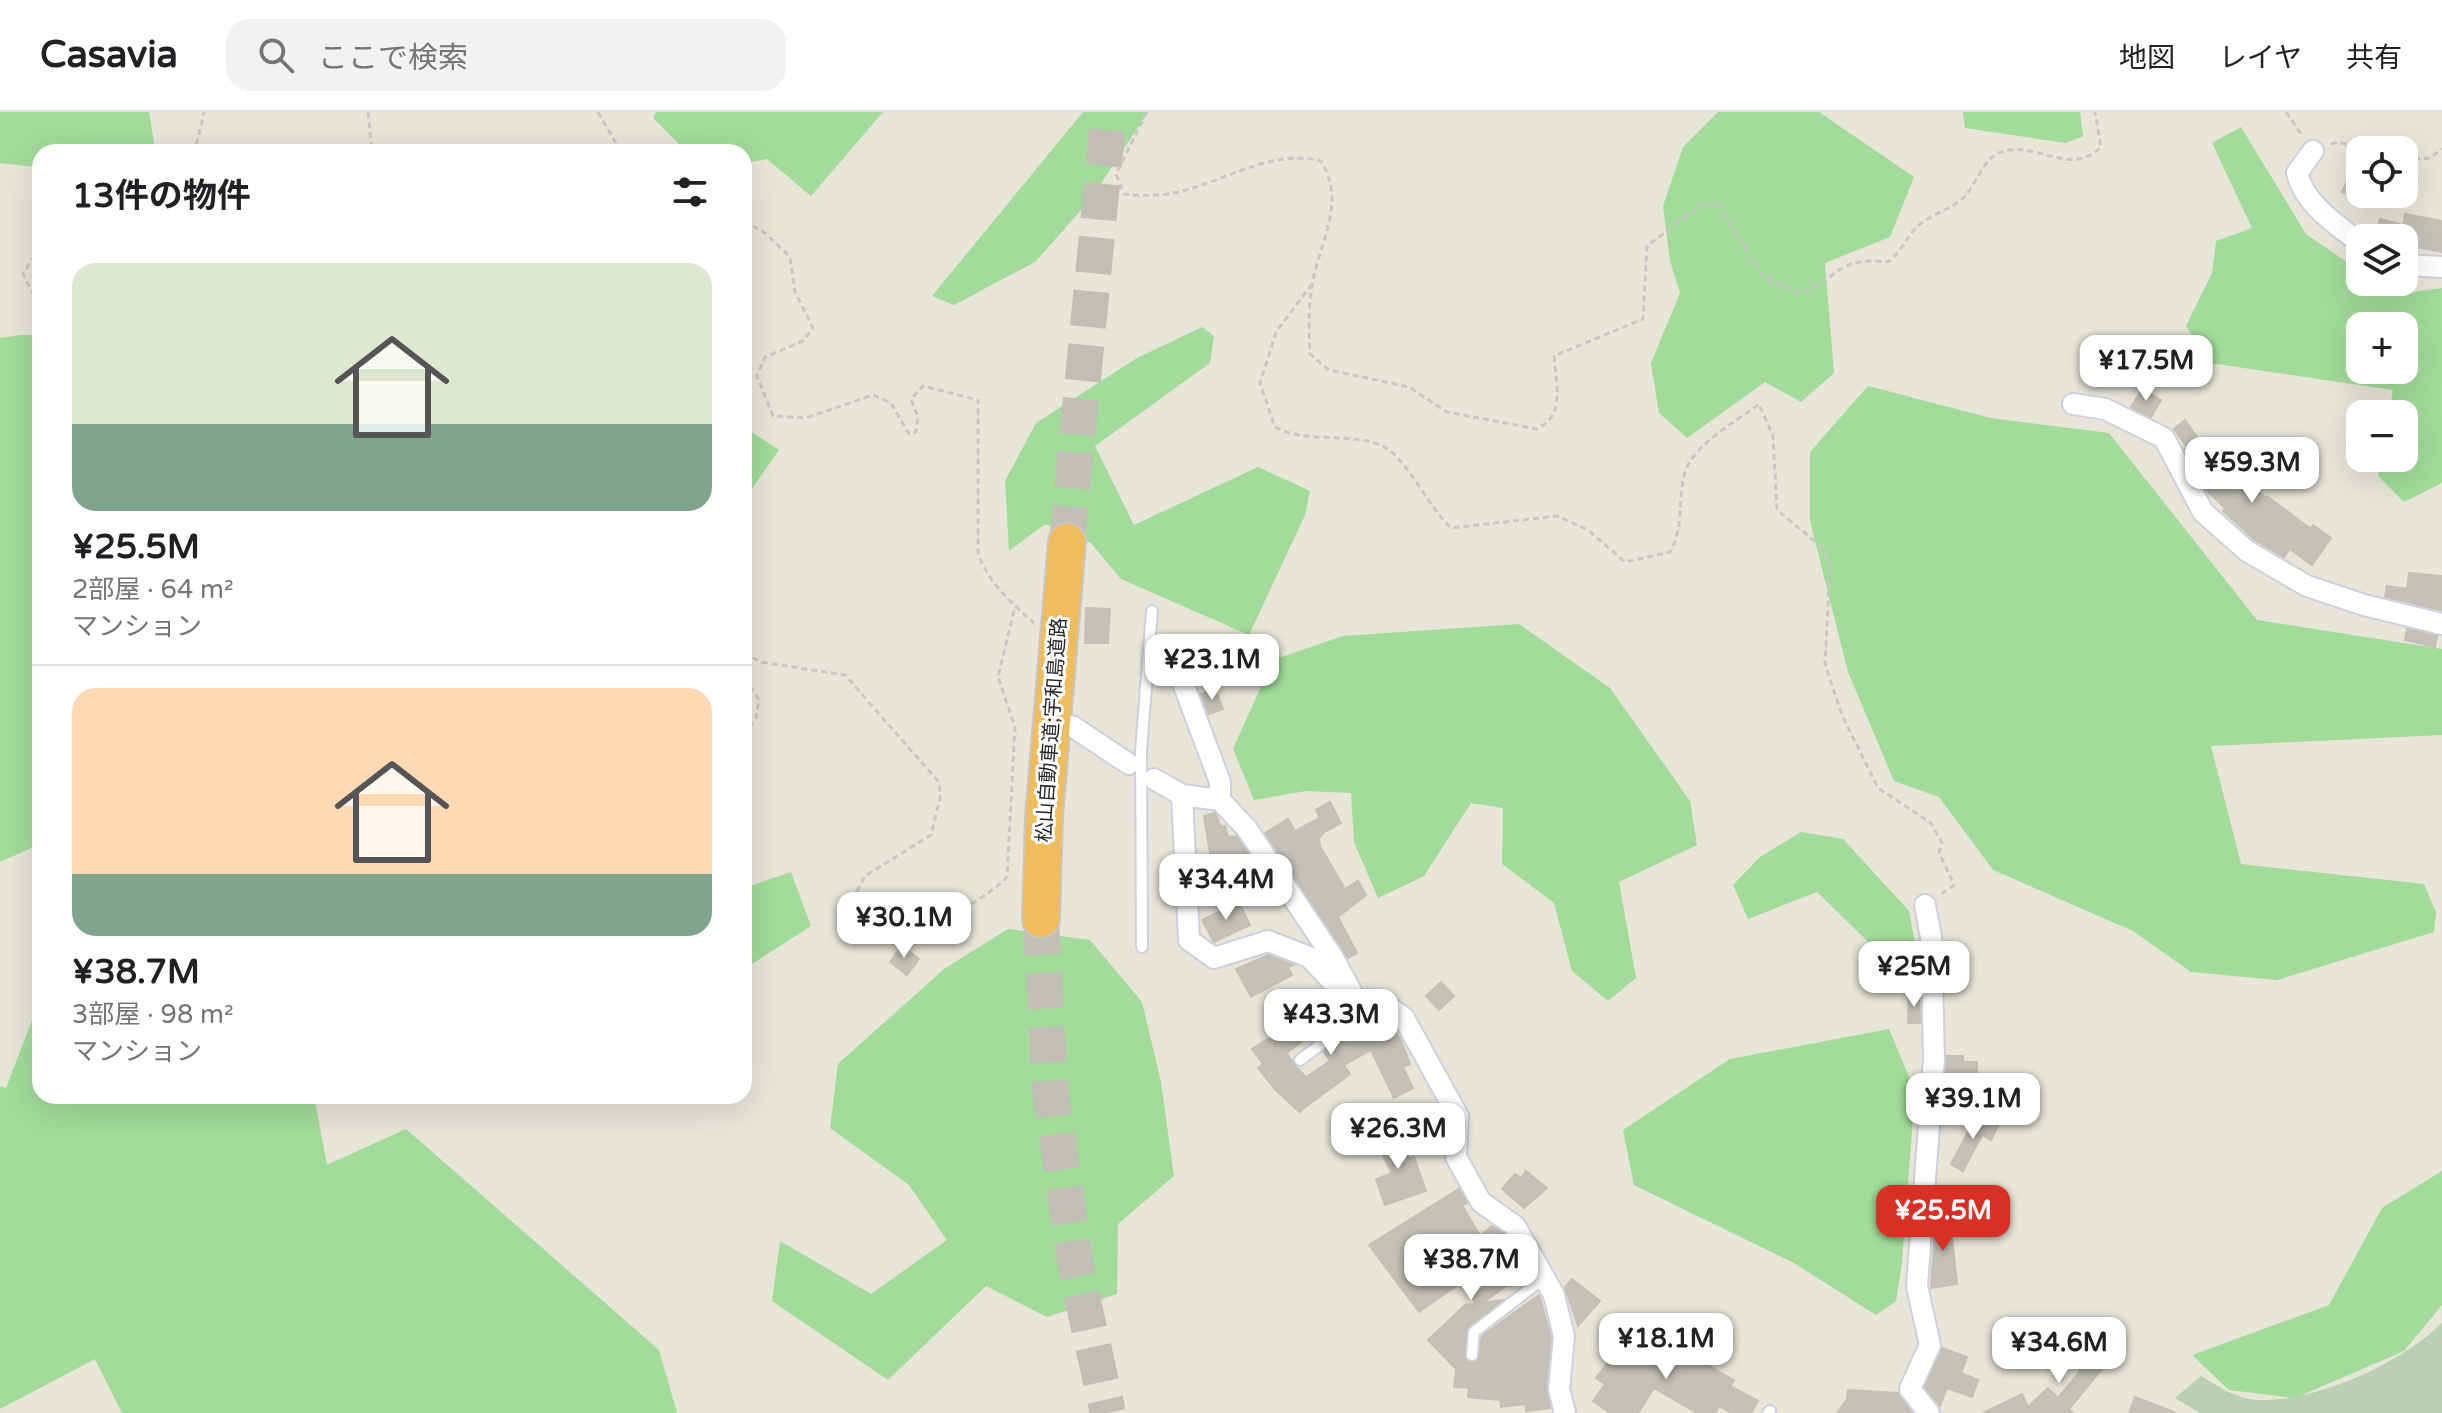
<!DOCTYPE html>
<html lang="ja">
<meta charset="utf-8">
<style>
:root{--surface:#fff;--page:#f2f2f2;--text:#202124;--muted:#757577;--line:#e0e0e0;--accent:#d93025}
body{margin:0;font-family:"Varela Round","Noto Sans JP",sans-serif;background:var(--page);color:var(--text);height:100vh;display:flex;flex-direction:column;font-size:30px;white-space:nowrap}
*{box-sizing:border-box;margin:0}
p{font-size:26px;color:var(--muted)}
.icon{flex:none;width:44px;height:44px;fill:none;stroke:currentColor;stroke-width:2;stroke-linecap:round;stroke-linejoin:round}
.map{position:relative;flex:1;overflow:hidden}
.details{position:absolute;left:32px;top:32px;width:720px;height:960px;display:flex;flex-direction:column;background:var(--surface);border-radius:24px;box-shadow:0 8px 32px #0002}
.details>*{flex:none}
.fabs{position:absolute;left:2346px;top:24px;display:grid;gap:16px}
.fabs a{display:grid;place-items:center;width:72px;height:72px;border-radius:16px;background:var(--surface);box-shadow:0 8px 32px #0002;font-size:40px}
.price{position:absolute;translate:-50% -68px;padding:0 18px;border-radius:16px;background:#fff;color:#222;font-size:26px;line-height:52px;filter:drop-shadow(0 2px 4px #0008)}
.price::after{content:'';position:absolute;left:50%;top:48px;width:24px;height:18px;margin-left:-12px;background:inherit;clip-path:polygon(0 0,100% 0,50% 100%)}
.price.active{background:var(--accent);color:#fff}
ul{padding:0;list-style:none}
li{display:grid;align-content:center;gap:16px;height:424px;padding:0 40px}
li+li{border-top:2px solid var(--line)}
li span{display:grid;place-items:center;height:248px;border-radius:24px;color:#555}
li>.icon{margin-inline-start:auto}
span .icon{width:144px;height:144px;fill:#fffc;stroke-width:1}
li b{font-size:34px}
h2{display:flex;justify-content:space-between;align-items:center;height:96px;padding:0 40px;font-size:34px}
header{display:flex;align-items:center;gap:48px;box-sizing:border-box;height:112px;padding:0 40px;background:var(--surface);border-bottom:2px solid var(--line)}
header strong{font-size:38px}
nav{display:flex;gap:44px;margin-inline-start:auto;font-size:28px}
.search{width:560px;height:72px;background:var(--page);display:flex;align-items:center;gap:20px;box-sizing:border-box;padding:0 28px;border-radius:24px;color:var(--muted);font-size:30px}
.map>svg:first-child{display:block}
</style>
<header>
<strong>Casavia</strong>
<div class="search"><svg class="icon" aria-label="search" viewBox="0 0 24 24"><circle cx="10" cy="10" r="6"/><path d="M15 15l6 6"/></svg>ここで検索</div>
<nav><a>地図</a><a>レイヤ</a><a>共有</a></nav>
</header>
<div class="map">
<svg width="2442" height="1301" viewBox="0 0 2442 1301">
<rect width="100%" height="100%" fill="#e8e5d9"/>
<g fill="#a2db9a" fill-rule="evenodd">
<polygon points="0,0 149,0 155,36 128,40 40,40 40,54 36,55 0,51"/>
<polygon points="656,0 883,0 811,84 767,47 744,51 744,40 687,40 653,6"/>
<polygon points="1083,0 1148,0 1090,88 1035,150 954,193 932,184"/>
<polygon points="1718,0 1819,0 1914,65 1890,125 1825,151 1834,261 1801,290 1765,270 1687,326 1659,301 1651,251 1680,181 1670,149 1663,94 1683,35"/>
<polygon points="1963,0 2080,0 2083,24 2066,31 1965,16"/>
<path d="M2241,15L2306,122L2360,159V170H2374L2392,183L2442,176V371L2404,390L2378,364L2382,346H2404V302H2389L2393,278L2210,251L2186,214L2212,161L2216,129L2252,116L2212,31ZM2360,214H2404V258H2360Z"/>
<polygon points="1202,215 1214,224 1210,251 1095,334 1134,413 1258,355 1310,379 1305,403 1249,523 1121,467 1091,431 1045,412 1009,439 1005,369 1036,311 1137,246"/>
<polygon points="22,223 40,223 40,732 0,750 0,226"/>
<polygon points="1868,274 1991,306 2109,321 2257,508 2442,537 2442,623 2211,634 2241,752 2424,772 2436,800 2434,820 2277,868 2191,860 2133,819 1993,758 1939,685 1894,669 1848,560 1810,409 1810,340"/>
<polygon points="744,315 779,338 744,388"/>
<polygon points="1519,512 1610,576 1690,689 1697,733 1619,770 1636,866 1608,889 1572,859 1554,791 1502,752 1503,696 1471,691 1424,764 1378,786 1354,730 1351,681 1306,679 1254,688 1233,637 1273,548 1343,524"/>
<polygon points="1801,720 1843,727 1909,799 1916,837 1896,857 1817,780 1748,807 1733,773 1760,745"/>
<polygon points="791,760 811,814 744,857 744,776"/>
<polygon points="1008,817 1090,828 1142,890 1161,970 1174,1064 1118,1112 1117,1182 1047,1205 986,1174 888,1268 772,1189 780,1129 871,1182 947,1128 909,1073 830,1016 838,952 944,857"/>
<polygon points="34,903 40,905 40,984 314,984 327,1053 406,1017 659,1238 677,1301 122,1301 95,1247 0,1297 0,974 6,976"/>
<polygon points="1889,917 1915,979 1902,1151 1896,1189 1876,1203 1794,1151 1634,1073 1623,1018 1730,947"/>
<polygon points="2442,1059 2442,1193 2404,1239 2295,1286 2229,1278 2192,1243 2329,1193 2382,1096"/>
</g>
<path fill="#bad0b2" d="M2442,1211V1301H2200L2175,1286L2201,1264C2218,1274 2236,1287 2257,1288C2318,1290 2399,1252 2442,1211Z"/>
<g fill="#c3c1b9" stroke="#c3c1b3" stroke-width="2">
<polygon points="2360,41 2360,77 2356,86 2342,80"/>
<polygon points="2405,102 2442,109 2442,140 2404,133 2404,126 2375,126 2380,107 2403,113"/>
<polygon points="2142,277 2161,288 2151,305 2131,295"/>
<polygon points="2185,308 2209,342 2212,340 2233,362 2236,359 2265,386 2267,384 2311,417 2313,413 2331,426 2312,453 2290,437 2284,445 2255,428 2223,399 2225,396 2206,378 2185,337 2187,335 2174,317"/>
<polygon points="2409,461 2442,464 2441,498 2385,485 2387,474 2407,477"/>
<polygon points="1086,496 1110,497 1108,531 1085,531"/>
<polygon points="2407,517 2437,524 2435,535 2405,528"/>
<polygon points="1215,577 1223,597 1209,602 1201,582"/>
<polygon points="1330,690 1341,711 1324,720 1319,726 1320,734 1345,777 1358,769 1366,783 1338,805 1357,841 1348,846 1265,721 1288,707 1295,719 1320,706 1316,698"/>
<polygon points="1215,701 1221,715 1225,714 1228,724 1237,725 1277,785 1217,766 1209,755 1212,753 1204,704"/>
<polygon points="1239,790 1250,813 1214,830 1202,808"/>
<polygon points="902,834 919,847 907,863 890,850"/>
<polygon points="1268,843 1293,853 1288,855 1292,863 1251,885 1236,857"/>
<polygon points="1441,870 1454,884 1439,898 1426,884"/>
<polygon points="1909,882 1919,882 1920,911 1908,911"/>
<polygon points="1330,887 1343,897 1287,941 1294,953 1306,965 1330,949 1324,940 1368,906 1385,908 1400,926 1410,952 1403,955 1413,976 1394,986 1371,938 1344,953 1350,962 1299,1000 1274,976 1258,956 1263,952 1252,937"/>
<polygon points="1947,944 1963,944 1963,950 1977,950 1977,965 1963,965 1963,974 1945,974"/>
<polygon points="1440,999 1445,1007 1444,1026 1439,1022 1414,1027 1405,1010"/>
<polygon points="1977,1003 1998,1014 1991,1028 1982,1023 1963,1059 1951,1052"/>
<polygon points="1390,1018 1410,1047 1414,1045 1426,1079 1385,1093 1376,1067 1392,1061 1374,1027"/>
<polygon points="1526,1059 1547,1076 1524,1096 1502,1077 1515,1062 1521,1066"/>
<polygon points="1459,1077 1467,1091 1462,1093 1480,1124 1492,1114 1505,1123 1508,1128 1502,1133 1523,1162 1482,1191 1503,1188 1467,1216 1465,1246 1471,1251 1478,1248 1482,1224 1539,1183 1551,1225 1546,1276 1550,1296 1526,1299 1526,1292 1501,1295 1500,1288 1468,1285 1469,1276 1454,1275 1456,1257 1428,1228 1465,1193 1476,1192 1472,1186 1500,1160 1492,1149 1419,1200 1369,1133"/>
<polygon points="1949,1099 1957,1172 1931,1176 1936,1100"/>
<polygon points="1572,1167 1600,1189 1578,1214 1565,1175"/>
<polygon points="1632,1219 1654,1239 1659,1232 1678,1245 1682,1239 1734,1268 1730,1274 1758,1289 1751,1301 1732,1301 1719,1294 1715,1301 1697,1301 1654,1276 1638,1301 1610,1301 1593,1289 1605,1272 1596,1266"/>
<polygon points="2064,1228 2095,1241 2092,1247 2105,1253 2069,1297 2073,1301 1983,1301 2022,1282 2028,1295 2048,1276 2058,1286 2081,1258 2056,1248"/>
<polygon points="1942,1236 1967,1245 1961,1261 1978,1268 1972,1285 1947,1276 1940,1294 1925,1275"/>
<polygon points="1848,1278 1898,1281 1912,1301 1837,1301 1847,1287"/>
<polygon points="2135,1285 2174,1300 2174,1301 2129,1301"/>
</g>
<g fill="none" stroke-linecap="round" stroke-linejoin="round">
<g stroke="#c1bfb5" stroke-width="36" stroke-dasharray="36 18" stroke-linecap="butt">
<polyline points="1067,430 1109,0"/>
<polyline points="1041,807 1050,976 1077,1162 1108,1301"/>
</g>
<g stroke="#cfcfdf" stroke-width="14">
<g id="lane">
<polyline points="1142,835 1141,639 1152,499"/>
<polyline points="1300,948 1369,896"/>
<polyline points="1472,1243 1474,1220 1544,1166"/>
<polyline points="1768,1301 1770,1299"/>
</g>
</g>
<g stroke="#cfcfdf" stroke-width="24">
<g id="street">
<path d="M2313,39L2297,61C2304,92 2336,112 2360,131"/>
<polyline points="2404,153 2442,155"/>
<polyline points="2073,292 2105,297 2164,326 2203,400 2247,439 2307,474 2364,493 2442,512"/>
<polyline points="1177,555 1220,670 1220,688"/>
<polyline points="1072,614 1129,652"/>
<polyline points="1154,667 1182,683 1220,688 1247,717 1332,844 1358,892 1390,896 1404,906 1458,1004 1456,1045 1481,1090 1515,1114 1554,1183 1564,1224 1559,1277 1565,1301"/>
<polyline points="1182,683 1189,828 1214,846 1268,829 1309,845 1344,882"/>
<polyline points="1925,793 1931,825 1934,947 1917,1174 1930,1233 1910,1277 1929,1301"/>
</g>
</g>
<g stroke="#c7c7c7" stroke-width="40">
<polyline id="highway" points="1041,807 1044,705 1067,430"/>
</g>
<g stroke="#c7c7c7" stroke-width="3" stroke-dasharray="6 4" stroke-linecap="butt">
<polyline points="368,0 372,40"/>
<polyline points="598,0 621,40"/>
<path d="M1147,0L1116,62L1124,82C1140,84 1158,84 1174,81C1223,71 1270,36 1321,49C1347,93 1319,129 1312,174C1308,196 1309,220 1310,242L1329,258L1409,275L1447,300L1537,317C1566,303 1556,271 1554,244L1643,207L1647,134L1702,93L1718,92L1764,166L1800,181C1841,167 1835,144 1888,150C1901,141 1904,129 1915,117C1928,102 1953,98 1966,83C1977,70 1984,46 2001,40C2036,28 2070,66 2101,35L2095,0"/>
<polyline points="2286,0 2301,22"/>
<polyline points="2331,32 2338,30 2366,38"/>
<polyline points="189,40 197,30 204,0"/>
<polyline points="2404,48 2430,46 2442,37"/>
<path d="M744,109L765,121L790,145L795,180L813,216L803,229L765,245L757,264L773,304L806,306L873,283L891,291L909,322L916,320L918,305L911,287L923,274L978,288V441C987,469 1012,492 1034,511"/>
<polyline points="40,135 23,162 34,183 40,186"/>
<path d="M1312,172L1276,220L1260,271L1275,315C1310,334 1359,317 1389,338C1407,350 1430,396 1451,416L1558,404L1588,418L1625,450L1670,440C1685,414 1677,388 1685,360C1694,332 1737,309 1759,292L1773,324L1777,398L1823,436L1830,453L1825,552L1842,603L1878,676L1931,711L1942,731L1939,740L1954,773L1940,783"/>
<path d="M744,541L761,550L845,563L938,669L941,682L931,723L865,764L857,779C863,792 885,812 900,816C926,823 991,783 1007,765L1015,615L998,565L1015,495"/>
<polyline points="744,566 759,588 756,606 744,623"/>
</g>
<use href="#lane" stroke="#fff" stroke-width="10"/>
<use href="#street" stroke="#fff" stroke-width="20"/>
<use href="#highway" stroke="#efbc5e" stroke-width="36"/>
</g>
<g text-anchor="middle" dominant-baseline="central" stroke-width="6" stroke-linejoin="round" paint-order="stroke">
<g font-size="20" fill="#272727" stroke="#fff">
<text transform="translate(1052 618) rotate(-86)">松山自動車道;宇和島道路</text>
</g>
</g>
</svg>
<div class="fabs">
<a><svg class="icon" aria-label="locate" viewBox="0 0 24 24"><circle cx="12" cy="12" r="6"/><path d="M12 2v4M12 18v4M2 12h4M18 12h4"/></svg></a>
<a><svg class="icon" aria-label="layers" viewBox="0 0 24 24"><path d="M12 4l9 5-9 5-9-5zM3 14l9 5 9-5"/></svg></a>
<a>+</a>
<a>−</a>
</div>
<b class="price" style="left:2146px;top:291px">¥17.5M</b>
<b class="price" style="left:2252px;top:393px">¥59.3M</b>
<b class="price" style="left:1212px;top:590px">¥23.1M</b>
<b class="price" style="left:1226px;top:810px">¥34.4M</b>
<b class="price" style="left:904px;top:848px">¥30.1M</b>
<b class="price" style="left:1914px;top:897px">¥25M</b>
<b class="price" style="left:1331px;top:945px">¥43.3M</b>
<b class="price" style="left:1973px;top:1029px">¥39.1M</b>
<b class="price" style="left:1398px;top:1059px">¥26.3M</b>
<b class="price active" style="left:1943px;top:1141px">¥25.5M</b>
<b class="price" style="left:1471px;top:1190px">¥38.7M</b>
<b class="price" style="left:1666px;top:1269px">¥18.1M</b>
<b class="price" style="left:2059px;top:1273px">¥34.6M</b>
<section class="details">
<h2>13件の物件<svg class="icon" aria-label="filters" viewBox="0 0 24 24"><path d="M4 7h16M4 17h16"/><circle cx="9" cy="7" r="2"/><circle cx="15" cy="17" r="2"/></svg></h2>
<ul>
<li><span style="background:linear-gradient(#dfe7d0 65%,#7fa58c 0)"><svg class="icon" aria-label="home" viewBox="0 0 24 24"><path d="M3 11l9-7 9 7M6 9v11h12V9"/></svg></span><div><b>¥25.5M</b><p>2部屋 · 64 m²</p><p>マンション</p></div></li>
<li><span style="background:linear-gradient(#ffd9b3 75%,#7fa58c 0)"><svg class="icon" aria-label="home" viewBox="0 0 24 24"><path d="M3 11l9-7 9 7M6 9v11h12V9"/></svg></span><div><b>¥38.7M</b><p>3部屋 · 98 m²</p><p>マンション</p></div></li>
</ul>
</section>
</div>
